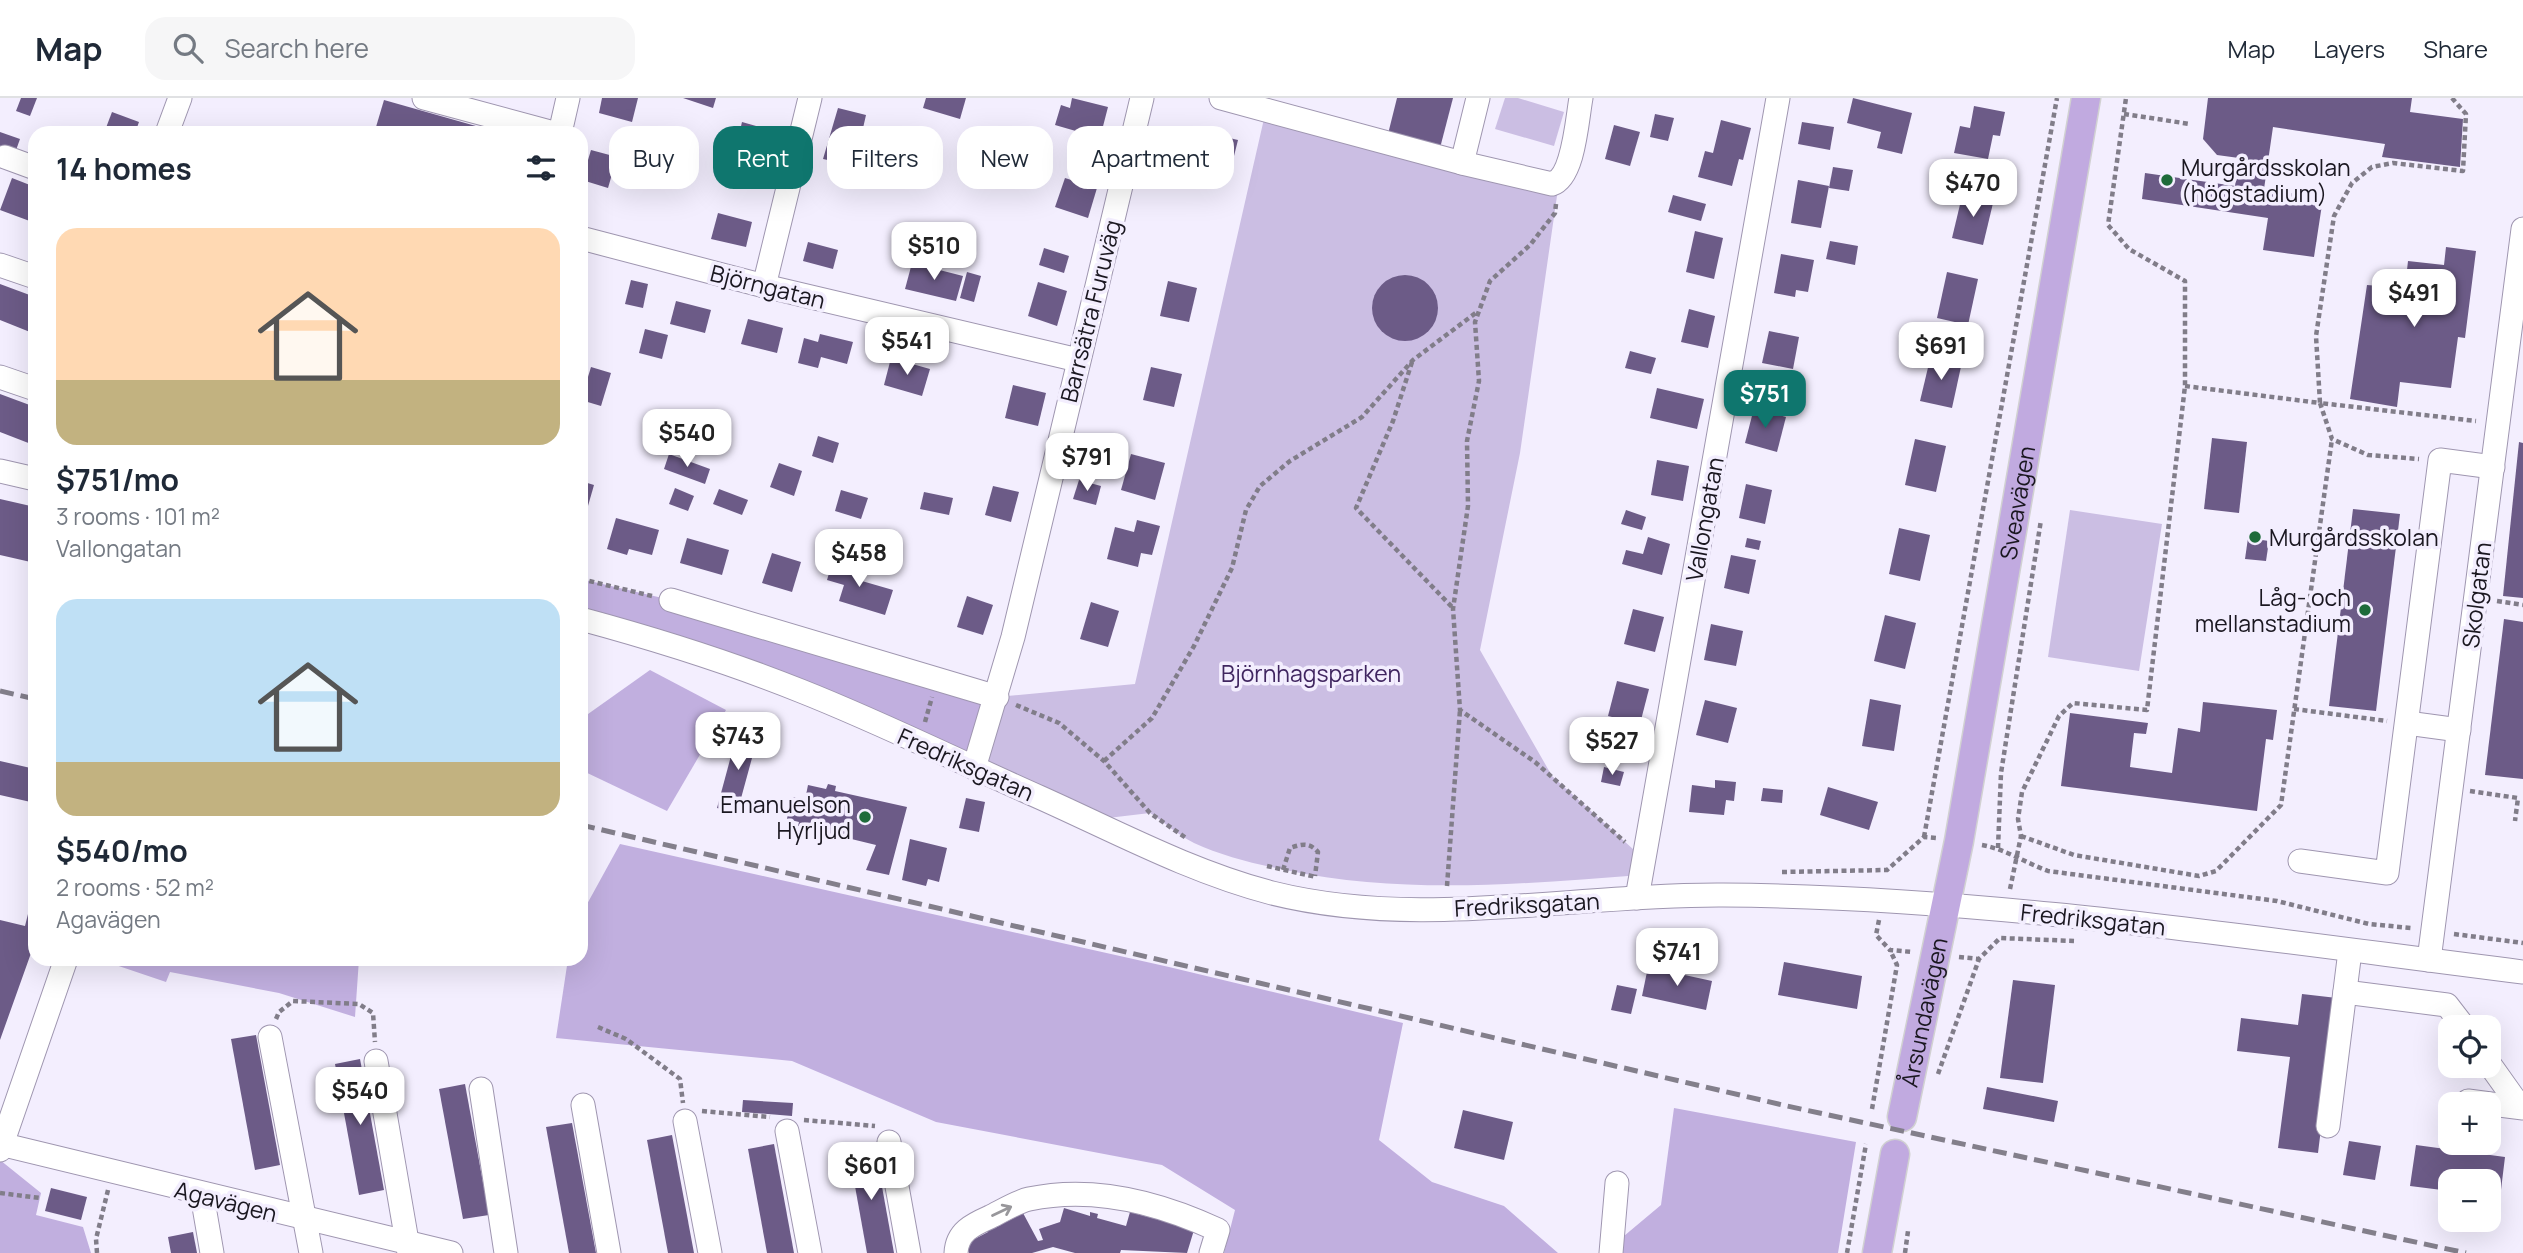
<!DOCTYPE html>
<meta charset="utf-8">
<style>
:root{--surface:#fff;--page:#f6f6f7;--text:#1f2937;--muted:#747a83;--line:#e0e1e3;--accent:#0f766e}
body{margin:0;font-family:Manrope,sans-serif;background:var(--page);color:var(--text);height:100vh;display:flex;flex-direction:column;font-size:26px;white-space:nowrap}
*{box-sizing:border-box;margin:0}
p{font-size:23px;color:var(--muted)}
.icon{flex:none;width:38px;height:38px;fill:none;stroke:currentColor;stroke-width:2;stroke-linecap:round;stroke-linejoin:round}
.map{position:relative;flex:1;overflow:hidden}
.sheet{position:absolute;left:28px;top:28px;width:560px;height:840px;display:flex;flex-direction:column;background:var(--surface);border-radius:21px;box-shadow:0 7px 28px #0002}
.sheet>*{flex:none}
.banner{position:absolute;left:609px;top:28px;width:665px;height:63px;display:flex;gap:14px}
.buttons{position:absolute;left:2438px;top:917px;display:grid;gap:14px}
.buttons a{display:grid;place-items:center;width:63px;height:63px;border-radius:14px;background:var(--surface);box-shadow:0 7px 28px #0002;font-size:35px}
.price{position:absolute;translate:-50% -60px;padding:0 16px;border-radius:14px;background:#fff;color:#222;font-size:23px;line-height:46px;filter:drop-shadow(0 2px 4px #0008)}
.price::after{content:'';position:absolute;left:50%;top:42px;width:21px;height:16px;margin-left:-10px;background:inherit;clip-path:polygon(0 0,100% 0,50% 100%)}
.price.current{background:var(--accent);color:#fff}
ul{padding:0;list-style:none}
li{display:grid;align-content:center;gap:14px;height:371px;padding:0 28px}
li span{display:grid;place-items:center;height:217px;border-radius:21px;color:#555}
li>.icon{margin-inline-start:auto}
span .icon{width:126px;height:126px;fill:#fffc;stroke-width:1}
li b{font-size:30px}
h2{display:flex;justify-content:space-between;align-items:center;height:84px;padding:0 28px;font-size:30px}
.chip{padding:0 24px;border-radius:21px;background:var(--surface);box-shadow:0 7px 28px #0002;font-size:24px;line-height:63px}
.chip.current{background:var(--accent);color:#fff}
header{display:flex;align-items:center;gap:42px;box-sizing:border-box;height:98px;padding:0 35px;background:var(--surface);border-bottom:2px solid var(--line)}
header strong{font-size:33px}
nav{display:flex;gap:38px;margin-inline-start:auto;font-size:24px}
.search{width:490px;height:63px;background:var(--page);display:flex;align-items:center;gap:18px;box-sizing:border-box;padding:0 24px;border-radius:21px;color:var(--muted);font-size:26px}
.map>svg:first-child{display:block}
</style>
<header>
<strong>Map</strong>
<div class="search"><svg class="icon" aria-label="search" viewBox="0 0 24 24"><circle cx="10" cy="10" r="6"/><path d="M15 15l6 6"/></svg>Search here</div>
<nav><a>Map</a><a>Layers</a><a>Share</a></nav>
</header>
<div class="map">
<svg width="2523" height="1155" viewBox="0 0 2523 1155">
<rect width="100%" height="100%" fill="#f3eefe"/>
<g fill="#cbbee3">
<polygon points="1505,0 1518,0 1564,14 1554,48 1495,31"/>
<path d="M1266,12L1559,84L1520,355L1480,552L1552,678L1644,761L1641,777C1521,786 1405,797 1285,772C1255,766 1222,758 1194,745C1178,737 1164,724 1150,715L1091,722L974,670L997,599L1135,586Z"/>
<polygon points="2070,412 2162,426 2139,573 2048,559"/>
</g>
<g fill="#c1afdf">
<polygon points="581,481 671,502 997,599 974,670 581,521"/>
<polygon points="650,572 726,612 667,713 581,672 581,621"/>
<polygon points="620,746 1169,869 1403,925 1379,1042 1432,1084 1504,1108 1558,1155 1224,1155 1235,1112 1162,1067 936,1024 792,963 556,940 568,861 581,861 581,817"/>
<polygon points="98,861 359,861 355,919 279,895 170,874 166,884"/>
<polygon points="1674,1010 1856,1044 1838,1155 1621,1155 1624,1138 1661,1107"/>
<polygon points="0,1062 41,1095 36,1117 83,1129 91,1155 0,1155"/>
</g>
<g fill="#6c5b87">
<polygon points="21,0 37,0 30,18 16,13"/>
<polygon points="602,0 638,0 632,24 599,15"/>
<polygon points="683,0 716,0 713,10"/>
<polygon points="926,0 966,0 960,21 923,10"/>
<polygon points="1072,0 1108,9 1100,40 1055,27 1061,7 1070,10"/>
<polygon points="1397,0 1453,0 1440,50 1388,36"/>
<polygon points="1853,0 1912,15 1902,56 1877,50 1881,34 1847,25"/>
<polygon points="2208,0 2412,0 2410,14 2463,21 2460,69 2382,59 2385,46 2273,29 2264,91 2323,100 2314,159 2263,152 2268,120 2142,101 2145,75 2235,88 2239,60 2217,57 2203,41"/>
<polygon points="384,2 497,34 497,35 395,35 376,29"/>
<polygon points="1974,8 2005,14 2000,38 1993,37 1988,61 1954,55 1960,28 1970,30"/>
<polygon points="838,10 866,17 861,39 880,44 874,72 823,61"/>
<polygon points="112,14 139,24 135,35 104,35"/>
<polygon points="1655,16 1674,20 1668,43 1650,39"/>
<polygon points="1721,22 1751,30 1743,62 1739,61 1732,88 1698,79 1705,53 1713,55"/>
<polygon points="742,24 774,33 769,50 738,41"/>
<polygon points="1802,24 1834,29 1830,52 1798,46"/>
<polygon points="1614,27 1640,34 1630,68 1605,61"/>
<polygon points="0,34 20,41 15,55 0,50"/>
<polygon points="1208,35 1238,42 1229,78 1200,70"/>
<polygon points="623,40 650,49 645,68 617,59"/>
<polygon points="591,52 617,59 608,90 582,82"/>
<polygon points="1833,69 1853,72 1849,93 1829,90"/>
<polygon points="12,80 35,89 35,125 0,112"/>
<polygon points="1065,80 1097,90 1088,120 1055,109"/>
<polygon points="1798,82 1829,88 1821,130 1791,125"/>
<polygon points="1963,94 1994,101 1983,147 1952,140"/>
<polygon points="1673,97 1706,106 1701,123 1668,114"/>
<polygon points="718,115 752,124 746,149 711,141"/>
<polygon points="1695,133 1723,140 1714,181 1686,174"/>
<polygon points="1830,143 1858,148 1855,167 1826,161"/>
<polygon points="808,144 838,152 833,171 803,163"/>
<polygon points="2446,149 2476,153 2465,240 2458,239 2451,290 2400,284 2397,309 2350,301 2367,187 2405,190 2408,163 2444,167"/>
<polygon points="1044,150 1069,158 1064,175 1039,167"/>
<polygon points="1781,156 1814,162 1808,194 1796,192 1795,199 1774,195"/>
<polygon points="912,165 963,178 956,203 905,191"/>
<polygon points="967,174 981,178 974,204 960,200"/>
<polygon points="1947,174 1978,181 1968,227 1937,220"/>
<circle cx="1405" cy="210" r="33"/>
<polygon points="631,182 648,186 643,210 625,206"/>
<polygon points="1168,183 1197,190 1189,224 1160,218"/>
<polygon points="1038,184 1067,193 1057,228 1028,218"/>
<polygon points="0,186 35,199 35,236 0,222"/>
<polygon points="676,203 711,212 705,235 670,226"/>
<polygon points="1689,211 1715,218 1708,250 1681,244"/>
<polygon points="748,221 783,230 777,255 741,246"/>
<polygon points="645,231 668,237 662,261 639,255"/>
<polygon points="1769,233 1799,239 1793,271 1762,265"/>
<polygon points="820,236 853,244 847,266 821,259 818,270 798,265 804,240 818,244"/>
<polygon points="1630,253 1656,260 1651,276 1625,270"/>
<polygon points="1931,257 1962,264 1952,310 1920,303"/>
<polygon points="891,260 930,271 922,298 884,287"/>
<polygon points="591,269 611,275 601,308 581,302"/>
<polygon points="1151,269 1182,276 1174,309 1143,302"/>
<polygon points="1013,287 1046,295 1038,328 1005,320"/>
<polygon points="1657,290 1704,301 1697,331 1650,320"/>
<polygon points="0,296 35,309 35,334 31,346 0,334"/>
<polygon points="1754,310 1786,319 1777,354 1745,345"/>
<polygon points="818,338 839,345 833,365 812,358"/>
<polygon points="2212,340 2247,344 2239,415 2204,411"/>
<polygon points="1915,341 1946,348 1936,394 1905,387"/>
<polygon points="2519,344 2523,345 2523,500 2503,498"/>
<polygon points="669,356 710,371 705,386 664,371"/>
<polygon points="1131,356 1165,365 1155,402 1121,392"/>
<polygon points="1657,362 1689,368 1683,403 1651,397"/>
<polygon points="779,365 802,373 794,398 770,389"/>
<polygon points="1079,382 1101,388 1096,407 1073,401"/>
<polygon points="581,383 594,387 586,415 581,414"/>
<polygon points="1746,386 1772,392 1765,426 1739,420"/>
<polygon points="993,388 1019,394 1011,424 985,417"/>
<polygon points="675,390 694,398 688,413 669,406"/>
<polygon points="719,391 748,402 742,417 713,406"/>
<polygon points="841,392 868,400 861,421 835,413"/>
<polygon points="924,394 953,400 949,417 920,411"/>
<polygon points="0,401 35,409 35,465 0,457"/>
<polygon points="2353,411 2400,416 2376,613 2329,608"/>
<polygon points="1626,412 1646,419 1642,432 1621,426"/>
<polygon points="616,420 659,432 652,457 629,451 627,457 607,451"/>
<polygon points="1137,422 1160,428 1152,457 1141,455 1138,469 1107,461 1115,429 1134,434"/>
<polygon points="1899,430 1930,437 1920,483 1889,476"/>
<polygon points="1648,439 1670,446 1662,477 1622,466 1626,452 1643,456"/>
<polygon points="687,440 729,452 722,477 680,465"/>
<polygon points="1747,440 1761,443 1759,452 1745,449"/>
<polygon points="2248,440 2269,443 2266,463 2245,461"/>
<polygon points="772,455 801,464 792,494 762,485"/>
<polygon points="1731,457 1756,462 1749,496 1724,490"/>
<polygon points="833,462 858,469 855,481 893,492 885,517 839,503 844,487 827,482"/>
<polygon points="967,498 993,507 983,537 957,529"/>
<polygon points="1091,504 1119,513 1108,549 1080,541"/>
<polygon points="1633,511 1664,519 1655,554 1624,546"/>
<polygon points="1885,517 1916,525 1905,571 1874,563"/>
<polygon points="2504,521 2523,524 2523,681 2485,677"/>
<polygon points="1711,526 1743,533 1736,568 1704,562"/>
<polygon points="1617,583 1649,591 1640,626 1608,618"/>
<polygon points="1870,601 1901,607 1894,653 1862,648"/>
<polygon points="1705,602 1737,610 1728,645 1696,637"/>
<polygon points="2203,604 2277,612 2273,642 2266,641 2257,713 2061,688 2070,615 2148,625 2146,636 2134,635 2130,669 2172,675 2178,630 2200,634"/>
<polygon points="738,632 758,638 737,715 717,710"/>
<polygon points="0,663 35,671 35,705 0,697"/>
<polygon points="1604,669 1624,674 1620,688 1601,684"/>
<polygon points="1715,682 1736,684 1734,703 1726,702 1724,717 1689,714 1692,687 1715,690"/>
<polygon points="828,686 836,688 835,693 907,709 889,777 866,772 876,747 798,728 799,724 787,721 788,715 801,718 802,713 789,710 792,699 805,702 808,687 826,691"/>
<polygon points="1828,689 1878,704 1869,732 1820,717"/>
<polygon points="1763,690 1783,692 1782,705 1761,703"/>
<polygon points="966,700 985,704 979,734 959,730"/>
<polygon points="910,741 947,750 939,784 928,781 926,788 902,782"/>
<polygon points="30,808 35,809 35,844 0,942 0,822 25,828"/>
<polygon points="1784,864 1862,878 1857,911 1778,897"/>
<polygon points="1648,869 1712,883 1706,912 1642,898"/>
<polygon points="2013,882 2055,887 2043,985 2000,980"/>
<polygon points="1617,887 1637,891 1631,916 1611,912"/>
<polygon points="2302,896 2337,900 2318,1055 2278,1050 2290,959 2237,953 2241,920 2298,927"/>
<polygon points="256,937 280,1067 255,1072 231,941"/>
<polygon points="360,961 384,1092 359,1097 335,966"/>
<polygon points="465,986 489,1117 463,1121 439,991"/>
<polygon points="1987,989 2058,1003 2054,1024 1983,1011"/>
<polygon points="743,1002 793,1005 792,1018 742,1014"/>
<polygon points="1463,1012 1513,1024 1504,1062 1454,1050"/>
<polygon points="572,1025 596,1155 569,1155 546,1029"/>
<polygon points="672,1037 694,1155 668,1155 647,1042"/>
<polygon points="2349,1043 2381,1048 2375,1082 2343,1077"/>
<polygon points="774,1046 794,1155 767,1155 748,1051"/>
<polygon points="2416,1047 2505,1059 2500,1100 2488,1098 2488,1083 2450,1083 2450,1093 2410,1088"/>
<polygon points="875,1050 894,1155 867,1155 849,1055"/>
<polygon points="51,1090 87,1099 81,1122 45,1113"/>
<polygon points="1064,1110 1090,1118 1090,1114 1098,1116 1097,1120 1126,1128 1130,1114 1156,1121 1157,1118 1164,1120 1163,1123 1194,1132 1187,1155 1121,1152 1120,1155 1075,1155 1053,1149 1032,1155 969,1155 965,1146 988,1134 986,1131 993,1127 995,1130 1023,1115 1038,1143 1043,1142 1039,1131 1060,1124"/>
<polygon points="193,1134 197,1155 171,1155 168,1139"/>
</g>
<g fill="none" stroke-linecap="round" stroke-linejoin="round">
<g stroke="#9f96b0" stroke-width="25">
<g id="minor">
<polyline points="424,0 554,35"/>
<polyline points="1221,0 1462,65"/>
<path d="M1478,0L1462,65L1552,86C1574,79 1577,21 1581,0"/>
<polyline points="167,35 180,0"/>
<polyline points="560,35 568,0"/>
<polyline points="5,59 35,70"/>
<polyline points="581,140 764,188 1078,262"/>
<polyline points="0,167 35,179"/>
<polyline points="764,188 810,0"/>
<polyline points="0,279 35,291"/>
<polyline points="0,373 35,381"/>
<polyline points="671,502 997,599"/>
<path d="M581,521C655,541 729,564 801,593C882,625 960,664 1039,699C1115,733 1191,774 1272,795C1420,832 1573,796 1723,797C1990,799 2259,841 2523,874"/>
<polyline points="2407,625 2459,632"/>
<polyline points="974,670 1013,539 1142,0"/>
<polyline points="2300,763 2387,775 2440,362 2493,369"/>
<polyline points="1637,800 1778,0"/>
<polyline points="2429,862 2523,131"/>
<polyline points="2345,894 2447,907 2464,929"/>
<polyline points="270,939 311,1155"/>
<polyline points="376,963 409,1155"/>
<polyline points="2488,964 2520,1009"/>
<polyline points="481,991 506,1155"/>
<polyline points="2468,1003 2523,1010"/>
<polyline points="583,1007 609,1155"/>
<polyline points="685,1023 710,1155"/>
<polyline points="2328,1028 2350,853"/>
<polyline points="787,1033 810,1155"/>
<polyline points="889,1044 909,1155"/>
<polyline points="0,1046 451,1155"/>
<polyline points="0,1052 66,861"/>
<polyline points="202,1097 212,1155"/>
<path d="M956,1155C957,1134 972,1127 990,1119C1002,1113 1016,1104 1029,1101C1094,1087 1160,1105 1218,1132L1211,1155"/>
<polyline points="1611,1155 1617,1085"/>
</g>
</g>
<g stroke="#d1d1d2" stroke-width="31">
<g id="major">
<path id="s1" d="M1902,1019L1959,743L2086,0"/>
<polyline points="1877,1155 1895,1056"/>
</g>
</g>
<g stroke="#817d89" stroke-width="4.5" stroke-dasharray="5 3.5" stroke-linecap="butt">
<polyline points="2452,0 2466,16 2463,73 2393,65 2372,69 2352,85 2334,118 2316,238 2320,305 2476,323"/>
<polyline points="2124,16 2190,26"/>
<polyline points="1556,106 1555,115 1530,147 1490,183 1475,224 1479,283 1467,343 1468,408 1453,511 1460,612 1535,664 1625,744"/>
<polyline points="1412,264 1393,323 1356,410 1453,510"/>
<polyline points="2185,288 2320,305 2332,341 2368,357 2419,361"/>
<polyline points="581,481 652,498"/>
<polyline points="2497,503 2523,507"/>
<polyline points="1016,607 1059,625 1104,663 1150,715 1186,740"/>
<polyline points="2294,611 2387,623"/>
<polyline points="925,624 932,599"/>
<polyline points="1104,663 1152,620 1194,548 1232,470 1246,412 1260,388 1290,363 1362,319 1413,262 1477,214"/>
<polyline points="2470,693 2518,700 2515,723"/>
<polyline points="2021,738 2074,757 2199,778 2216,773 2281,707 2332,341"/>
<polyline points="1924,739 2057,0"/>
<path d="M1982,747C2005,751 2026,765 2048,773L2277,803L2369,826L2411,830"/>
<polyline points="1998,750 2001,675 2041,422"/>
<polyline points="1267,768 1316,779"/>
<path d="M1283,772L1290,750C1302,746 1309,744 1318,754L1315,778"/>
<polyline points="1782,774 1887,772 1924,739 1936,740"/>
<polyline points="1447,788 1460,612"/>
<polyline points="2010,791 2021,738 2018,721 2022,694 2059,618 2073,605 2147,612 2185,288 2185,183 2129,151 2108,127 2126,0"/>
<polyline points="1879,822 1876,837 1890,852 1912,854"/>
<polyline points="2454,836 2523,845"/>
<polyline points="1959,859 1979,861"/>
<polyline points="276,921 279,914 293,903 359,906 373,915 375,944"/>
<polyline points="598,929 626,941 680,981 683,1005"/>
<polyline points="1938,976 1979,861 2000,840 2074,843"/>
<polyline points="1872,1011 1897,867 1890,852"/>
<polyline points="702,1013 770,1019"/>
<polyline points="804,1022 875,1028"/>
<polyline points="0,1095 40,1100"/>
<polyline points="97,1155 96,1141 108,1092"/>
<polyline points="1847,1155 1866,1046"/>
<polyline points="1905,1155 1908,1133"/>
</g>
<use href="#minor" stroke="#fff" stroke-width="23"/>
<use href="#major" stroke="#c1aae0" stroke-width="28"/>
<g stroke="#837f8b" stroke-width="5" stroke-dasharray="14 7" stroke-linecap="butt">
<polyline points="0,593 35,601"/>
<polyline points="581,727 1787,1008 2466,1155"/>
</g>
</g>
<defs><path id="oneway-shaft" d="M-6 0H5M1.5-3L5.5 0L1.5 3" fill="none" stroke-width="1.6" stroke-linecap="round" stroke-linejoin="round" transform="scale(1.75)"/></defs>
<use stroke="#98979b" href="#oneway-shaft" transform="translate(1002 1113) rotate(-25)"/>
<g fill="#1e6b3a" stroke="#f3eefe" stroke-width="2.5">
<circle cx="2167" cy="82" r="7"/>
<circle cx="2255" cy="439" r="7"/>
<circle cx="2365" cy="512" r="7"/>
<circle cx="865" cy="719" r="7"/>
</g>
<g text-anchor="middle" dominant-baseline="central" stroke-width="7" stroke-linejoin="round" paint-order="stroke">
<g font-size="23" fill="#1a1720" stroke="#f3eefe" text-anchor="start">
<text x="2181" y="69">Murgårdsskolan<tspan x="2181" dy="26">(högstadium)</tspan></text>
<text x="2269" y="439">Murgårdsskolan</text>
<text x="2351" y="499" text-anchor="end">Låg- och<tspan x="2351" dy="26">mellanstadium</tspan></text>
<text x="851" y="706" text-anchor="end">Emanuelson<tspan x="851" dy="26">Hyrljud</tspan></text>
</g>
<g font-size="23" fill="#1a1720" stroke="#f3eefe">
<text transform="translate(768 188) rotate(14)">Björngatan</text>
<text transform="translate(1090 213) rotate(-76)">Barrsätra Furuväg</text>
<text stroke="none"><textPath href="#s1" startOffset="625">Sveavägen</textPath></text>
<text transform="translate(1704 421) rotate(-80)">Vallongatan</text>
<text transform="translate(2476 497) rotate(-83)">Skolgatan</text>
<text transform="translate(966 666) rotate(24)">Fredriksgatan</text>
<text transform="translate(1527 806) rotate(-3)">Fredriksgatan</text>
<text transform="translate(2093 821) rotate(6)">Fredriksgatan</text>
<text stroke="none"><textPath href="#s1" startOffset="107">Årsundavägen</textPath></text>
<text transform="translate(226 1103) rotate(14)">Agavägen</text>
</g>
<g font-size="23" fill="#402660" stroke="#f3eefe">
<text x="1311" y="575">Björnhagsparken</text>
</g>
</g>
</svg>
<div class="buttons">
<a><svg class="icon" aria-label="locate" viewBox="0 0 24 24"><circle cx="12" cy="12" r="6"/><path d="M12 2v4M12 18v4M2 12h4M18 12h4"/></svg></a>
<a>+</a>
<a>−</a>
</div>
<b class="price" style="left:1973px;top:121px">$470</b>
<b class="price" style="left:934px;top:184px">$510</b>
<b class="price" style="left:2414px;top:231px">$491</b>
<b class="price" style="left:907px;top:279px">$541</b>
<b class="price" style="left:1941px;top:284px">$691</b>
<b class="price current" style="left:1765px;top:332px">$751</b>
<b class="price" style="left:687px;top:371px">$540</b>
<b class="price" style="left:1087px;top:395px">$791</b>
<b class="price" style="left:859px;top:491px">$458</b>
<b class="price" style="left:738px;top:674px">$743</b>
<b class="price" style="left:1612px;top:679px">$527</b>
<b class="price" style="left:1677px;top:890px">$741</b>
<b class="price" style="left:360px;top:1029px">$540</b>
<b class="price" style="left:871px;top:1104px">$601</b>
<div class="banner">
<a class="chip">Buy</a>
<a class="chip current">Rent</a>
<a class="chip">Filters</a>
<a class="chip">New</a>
<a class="chip">Apartment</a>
</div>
<section class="sheet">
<h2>14 homes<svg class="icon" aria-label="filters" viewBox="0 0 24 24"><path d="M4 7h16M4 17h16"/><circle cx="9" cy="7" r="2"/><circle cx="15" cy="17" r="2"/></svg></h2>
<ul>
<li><span style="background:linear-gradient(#ffd9b3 70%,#c2b280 0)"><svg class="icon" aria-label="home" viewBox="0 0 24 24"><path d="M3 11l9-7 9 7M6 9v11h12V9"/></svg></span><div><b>$751/mo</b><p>3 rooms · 101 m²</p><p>Vallongatan</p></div></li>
<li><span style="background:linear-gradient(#bfe0f5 75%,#c2b280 0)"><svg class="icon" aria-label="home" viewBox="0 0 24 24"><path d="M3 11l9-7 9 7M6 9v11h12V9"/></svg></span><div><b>$540/mo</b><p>2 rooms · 52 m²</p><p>Agavägen</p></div></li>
</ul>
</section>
</div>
